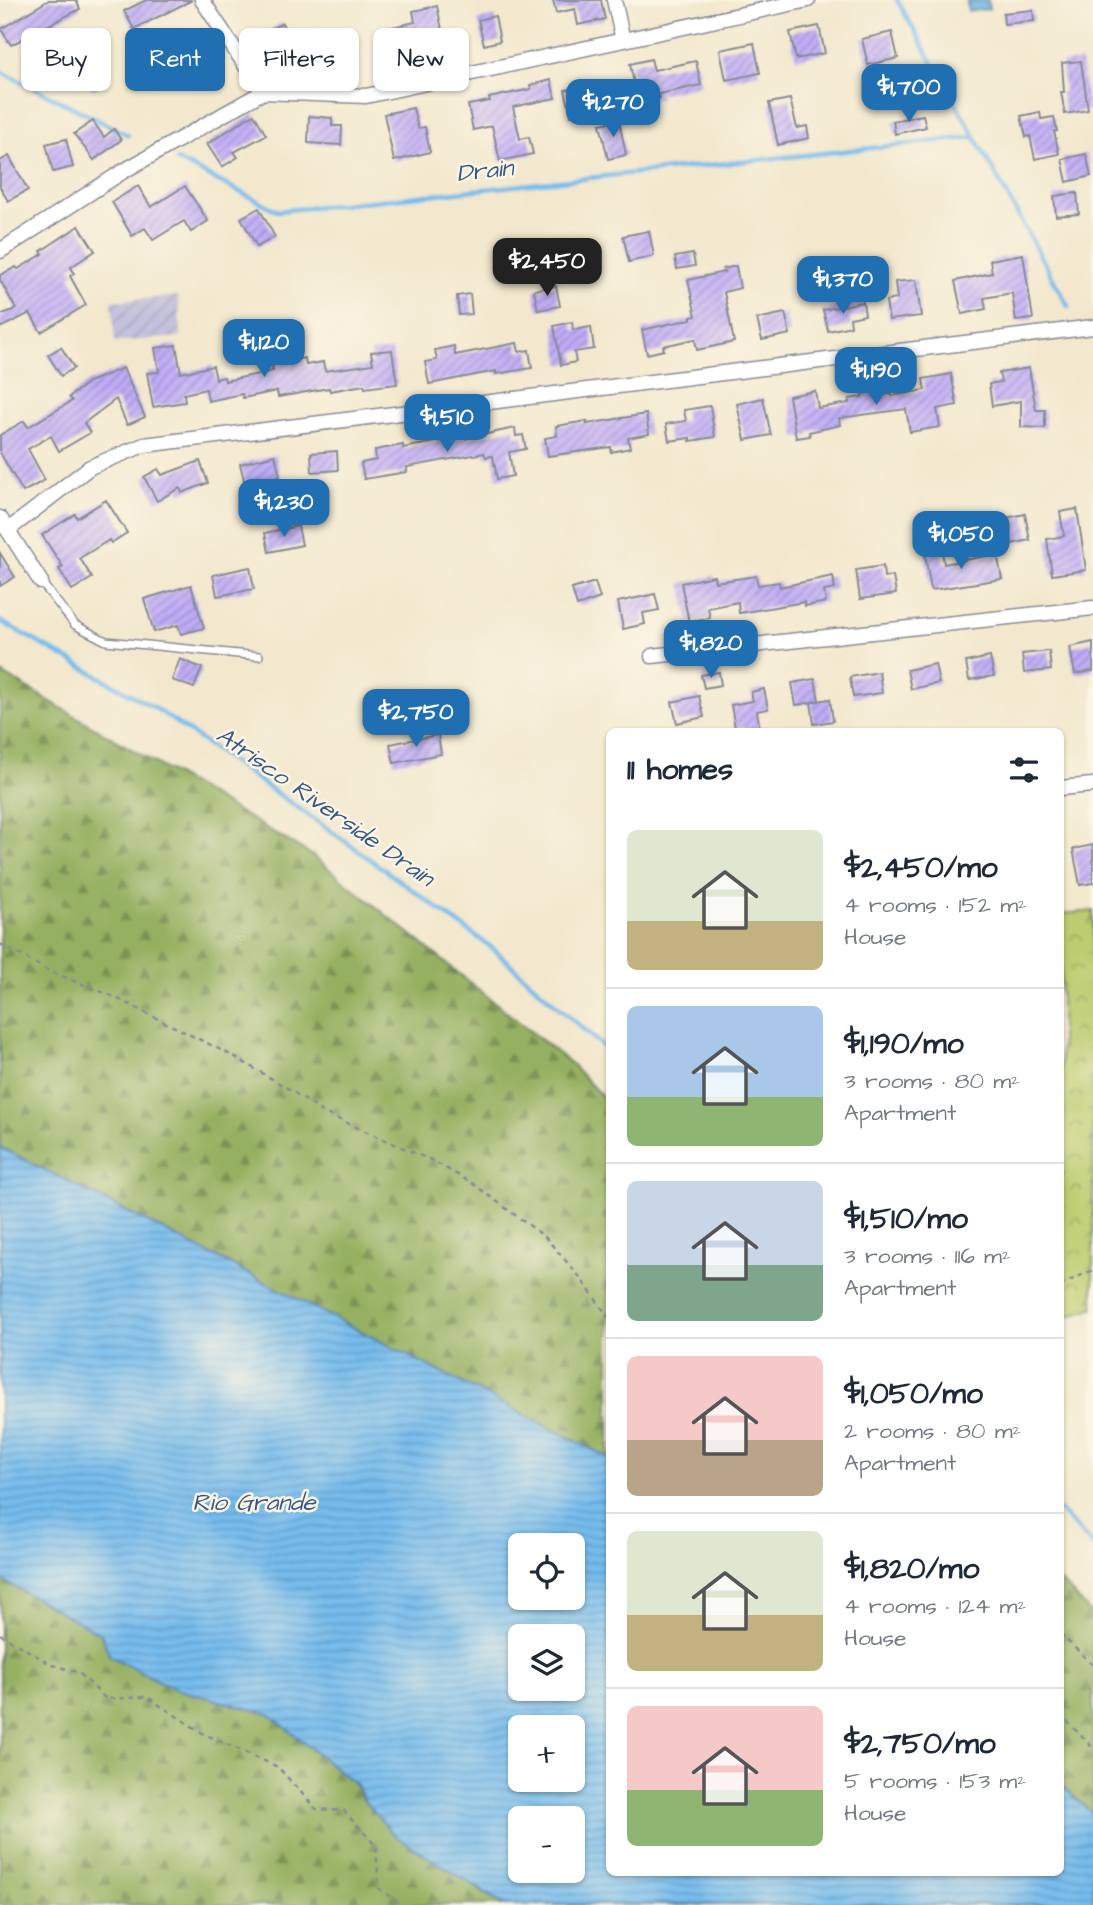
<!DOCTYPE html>
<meta charset="utf-8">
<style>
:root{--surface:#fff;--page:#f2f2f3;--text:#1f2937;--muted:#747a83;--line:#e0e1e3;--accent:#1f6fb2}
body{margin:0;font-family:"Architects Daughter",sans-serif;background:var(--page);color:var(--text);height:100vh;display:flex;flex-direction:column;font-size:26px;white-space:nowrap}
*{box-sizing:border-box;margin:0}
p{font-size:23px;color:var(--muted)}
.icon{flex:none;width:38px;height:38px;fill:none;stroke:currentColor;stroke-width:2;stroke-linecap:round;stroke-linejoin:round}
.map{position:relative;flex:1;overflow:hidden}
.sheet{position:absolute;left:606px;top:728px;width:458px;height:1148px;display:flex;flex-direction:column;background:var(--surface);border-radius:10px;box-shadow:0 2px 5px #0004}
.sheet>*{flex:none}
.banner{position:absolute;left:21px;top:28px;width:480px;height:63px;display:flex;gap:14px}
.fabs{position:absolute;left:508px;top:1533px;display:grid;gap:14px}
.fabs a{display:grid;place-items:center;width:77px;height:77px;border-radius:10px;background:var(--surface);box-shadow:0 2px 5px #0004;font-size:35px}
.price{position:absolute;translate:-50% -60px;padding:0 16px;border-radius:14px;background:var(--accent);color:#fff;font-size:23px;line-height:46px;filter:drop-shadow(0 2px 4px #0008)}
.price::after{content:'';position:absolute;left:50%;top:42px;width:21px;height:16px;margin-left:-10px;background:inherit;clip-path:polygon(0 0,100% 0,50% 100%)}
.price.active{background:#222;color:#fff}
ul{padding:0;list-style:none}
li{display:flex;align-items:center;gap:21px;height:175px;padding:0 21px}
li+li{border-top:2px solid var(--line)}
li span{display:grid;place-items:center;flex:none;width:196px;height:140px;border-radius:10px;color:#555}
li>.icon{margin-inline-start:auto}
span .icon{width:84px;height:84px;fill:#fffc;stroke-width:1}
li b{font-size:30px}
h2{display:flex;justify-content:space-between;align-items:center;height:84px;padding:0 21px;font-size:30px}
.tag{padding:0 24px;border-radius:10px;background:var(--surface);box-shadow:0 2px 5px #0004;font-size:24px;line-height:63px}
.tag.active{background:var(--accent);color:#fff}
.map>svg:first-child{display:block}
</style>
<div class="map">
<svg width="1093" height="1905" viewBox="0 0 1093 1905">
<defs>
<pattern id="industrial-furrows" width="10" height="10" patternUnits="userSpaceOnUse" patternTransform="scale(1.75)"><rect width="10" height="10" fill="#c3c1db"/><path d="M-1 1l2-2M0 10L10 0M9 11l2-2" fill="none" stroke="#a7a6be"/></pattern>
<pattern id="forest-firs" width="22" height="20" patternUnits="userSpaceOnUse" patternTransform="scale(1.75)"><rect width="22" height="20" fill="#95b061"/><path d="M5 1l3.5 6h-7zM16 11l3.5 6h-7z" fill="#799053"/></pattern>
<pattern id="park-crowns" width="20" height="18" patternUnits="userSpaceOnUse" patternTransform="scale(1.75)"><rect width="20" height="18" fill="#bccc6e"/><path d="M2 6a3 3 0 1 1 6 0M12 15a3 3 0 1 1 6 0" fill="none" stroke="#98a65e"/></pattern>
<pattern id="water-rules" width="6" height="5" patternUnits="userSpaceOnUse" patternTransform="scale(1.75)"><rect width="6" height="5" fill="#76bced"/><path d="M0 2.5h6" fill="none" stroke="#6099c3"/></pattern>
<pattern id="building-hatch" width="6" height="6" patternUnits="userSpaceOnUse" patternTransform="scale(1.75)"><rect width="6" height="6" fill="#bfacf7"/><path d="M-1 1l2-2M0 6l6-6M5 7l2-2" fill="none" stroke="#9a8ccb"/></pattern>
</defs>
<rect width="100%" height="100%" fill="#fcf5e5"/>
<filter id="ink" filterUnits="userSpaceOnUse"><feTurbulence type="fractalNoise" baseFrequency=".0143" numOctaves="2"/><feDisplacementMap in="SourceGraphic" scale="14" xChannelSelector="R" yChannelSelector="G"/><feConvolveMatrix kernelMatrix="1 2 1 2 8 2 1 2 1" color-interpolation-filters="sRGB"/></filter>
<filter id="wash" filterUnits="userSpaceOnUse"><feTurbulence type="fractalNoise" baseFrequency=".00686" numOctaves="4" result="noise"/><feDisplacementMap in="SourceGraphic" scale="28" xChannelSelector="R" yChannelSelector="G"/><feGaussianBlur stdDeviation="1.57" result="paint"/><feColorMatrix in="noise" values="0 0 0 0 0 0 0 0 0 0 0 0 0 0 0 0 0 1.4 0 .05"/><feComposite in="paint" operator="in"/></filter>
<g filter="url(#wash)">
<rect width="100%" height="100%" fill="#f3e8cd"/>
<polygon fill="url(#industrial-furrows)" points="178,296 181,337 115,342 112,301"/>
<g fill="url(#forest-firs)" stroke="#587060" stroke-width="2">
<polygon points="0,672 312,855 571,1064 609,1104 609,1458 0,1147"/>
<polygon points="0,1579 101,1634 110,1656 175,1689 269,1714 356,1785 365,1802 483,1893 505,1905 0,1905"/>
<polygon points="1060,1581 1093,1615 1093,1814 1061,1785"/>
</g>
<polygon fill="url(#park-crowns)" stroke="#6c7e66" stroke-width="2" points="1093,911 1093,1308 1061,1318 1061,914"/>
<g fill="url(#water-rules)" stroke="#4876a6" stroke-width="2" fill-rule="evenodd">
<polygon points="988,0 989,9 968,11 967,1"/>
<path d="M0,1147L609,1458V1872H1060L1061,1785L1093,1814V1905H505L395,1836L365,1802L356,1785L269,1714L175,1689L110,1656L101,1634L0,1579ZM520,1545H572V1598H520ZM520,1636H572V1689H520ZM520,1727H572V1780H520ZM520,1818H572V1871H520Z"/>
</g>
<g fill="none" stroke-linecap="round" stroke-linejoin="round">
<g stroke="#76bced" stroke-width="4.5">
<polyline points="897,0 975,137 1068,306"/>
<polyline points="0,71 128,135"/>
<polyline points="177,160 278,211 975,137"/>
<polyline points="0,621 155,708 331,831 491,947 609,1052"/>
<polyline points="1060,1511 1093,1545"/>
</g>
</g>
<g id="blocks">
<g fill="url(#building-hatch)">
<polygon points="49,0 76,0 80,9 11,45 1,29"/>
<polygon points="146,0 192,0 134,29 124,11"/>
<polygon points="553,0 601,0 605,19 578,25 575,9 556,13"/>
<polygon points="437,6 447,53 387,63 383,44 391,42 388,28 415,22 413,11"/>
<polygon points="1033,10 1034,21 1004,24 1003,13"/>
<polygon points="495,16 500,41 484,45 478,20"/>
<polygon points="282,23 290,37 294,35 306,58 296,63 285,42 267,52 258,36"/>
<polygon points="819,26 825,53 796,59 790,32"/>
<polygon points="317,29 346,32 343,60 314,57"/>
<polygon points="892,32 898,58 868,65 862,39"/>
<polygon points="184,38 189,47 200,41 219,75 201,85 190,66 167,80 153,55"/>
<polygon points="754,43 760,73 726,80 720,50"/>
<polygon points="90,51 110,76 93,90 73,65"/>
<polygon points="651,59 654,70 696,61 701,85 659,94 660,98 647,100 651,116 632,120 629,104 638,102 630,64"/>
<polygon points="1081,61 1088,110 1065,114 1061,92 1064,92 1062,63"/>
<polygon points="551,80 555,98 513,107 520,139 529,137 533,154 500,161 492,126 473,130 468,105 490,101 489,98 531,89 530,85"/>
<polygon points="582,87 587,112 571,116 565,90"/>
<polygon points="790,99 797,128 807,126 809,138 778,145 769,103"/>
<polygon points="413,108 418,128 425,127 430,152 394,161 384,114"/>
<polygon points="1040,112 1041,119 1054,117 1057,131 1054,131 1059,154 1035,159 1030,136 1026,137 1021,116"/>
<polygon points="254,114 266,135 234,152 238,157 222,167 207,144"/>
<polygon points="923,115 926,127 895,134 893,121"/>
<polygon points="309,116 332,118 332,126 342,126 341,145 308,143"/>
<polygon points="619,120 626,155 608,159 600,124"/>
<polygon points="93,121 104,137 114,129 121,140 94,160 74,134"/>
<polygon points="66,139 73,167 53,172 46,144"/>
<polygon points="1086,154 1091,176 1067,182 1062,159"/>
<polygon points="9,156 28,190 8,201 0,187 0,161"/>
<polygon points="138,186 151,207 185,186 208,221 191,232 184,221 153,240 145,228 132,236 112,202"/>
<polygon points="1077,193 1079,214 1056,216 1054,196"/>
<polygon points="259,208 275,237 257,247 241,218"/>
<polygon points="79,226 95,251 71,267 74,273 70,276 86,305 41,332 30,313 0,328 0,315 16,309 0,280 0,275 16,267 18,269 43,254 41,251"/>
<polygon points="649,231 654,256 629,262 623,236"/>
<polygon points="693,254 695,266 677,269 675,257"/>
<polygon points="1023,254 1033,319 1016,321 1012,293 984,298 986,309 962,314 955,281 992,273 990,260"/>
<polygon points="736,266 740,288 724,292 734,342 697,350 695,339 663,346 664,350 647,354 642,330 691,319 691,317 696,316 688,280 724,272 723,269"/>
<polygon points="916,280 921,316 889,320 886,301 897,299 895,282"/>
<polygon points="556,286 560,306 538,310 534,290"/>
<polygon points="470,294 472,314 459,315 457,296"/>
<polygon points="863,302 865,315 850,318 851,326 828,331 823,310"/>
<polygon points="785,313 790,334 762,340 757,319"/>
<polygon points="572,322 573,330 591,327 594,349 574,352 576,362 561,365 554,326"/>
<polygon points="517,343 519,352 529,350 532,368 496,374 496,371 429,384 425,362 437,360 435,350 454,346 455,355"/>
<polygon points="176,345 181,373 213,366 216,379 224,377 225,381 273,371 272,364 305,358 306,365 323,362 325,371 373,364 371,352 392,350 397,384 365,388 364,385 330,391 329,388 278,397 277,391 243,398 242,394 208,401 206,389 184,394 185,402 153,407 147,373 159,372 155,348"/>
<polygon points="61,347 74,368 61,376 48,355"/>
<polygon points="123,368 145,417 127,425 116,399 84,423 90,433 59,451 51,436 28,449 45,480 23,492 0,453 0,435 24,421 28,427 72,401 69,397 89,382"/>
<polygon points="1029,368 1036,410 1045,410 1045,428 1021,427 1021,401 992,406 989,384 1001,382 999,373"/>
<polygon points="951,374 957,405 937,409 940,427 910,432 906,409 839,418 840,425 809,432 810,436 796,438 789,396 815,391 818,408 849,403 849,399 862,397 861,387 879,385 881,395 891,394 892,396 925,390 923,379"/>
<polygon points="763,398 771,435 745,440 737,404"/>
<polygon points="710,406 715,437 690,441 690,438 669,441 666,424 686,421 684,410"/>
<polygon points="646,414 649,434 628,438 630,448 611,452 611,447 548,456 545,438 557,436 556,426 587,421 587,424"/>
<polygon points="515,428 516,436 523,435 526,449 509,452 513,476 497,479 493,456 486,457 484,453 407,467 407,472 364,479 361,463 376,460 375,450 403,445 403,448 462,437 463,439"/>
<polygon points="337,451 338,470 312,472 311,453"/>
<polygon points="275,455 280,476 245,484 240,464"/>
<polygon points="200,461 208,483 182,493 180,488 157,501 144,477 158,469 162,475"/>
<polygon points="106,500 127,533 111,543 109,540 80,558 92,578 72,590 59,569 63,567 42,535 75,514 77,518"/>
<polygon points="1077,509 1086,570 1052,575 1047,539 1064,536 1060,512"/>
<polygon points="1025,514 1030,540 1011,544 1006,518"/>
<polygon points="298,526 302,545 269,552 265,533"/>
<polygon points="942,551 944,564 997,554 1002,579 931,590 925,554"/>
<polygon points="0,553 15,577 0,586"/>
<polygon points="883,566 884,577 893,576 896,594 860,599 856,570"/>
<polygon points="250,567 254,589 217,596 213,575"/>
<polygon points="714,576 715,582 756,576 758,585 779,582 780,587 833,576 835,589 824,591 826,602 805,606 804,602 739,613 738,602 708,608 710,618 689,622 681,583"/>
<polygon points="595,582 600,598 577,606 572,589"/>
<polygon points="191,585 204,628 181,634 178,625 154,632 144,599"/>
<polygon points="655,594 659,610 643,613 645,624 623,629 618,602"/>
<polygon points="1093,642 1093,671 1075,674 1070,647"/>
<polygon points="1049,651 1051,670 1024,673 1022,654"/>
<polygon points="990,657 994,676 969,680 966,662"/>
<polygon points="180,659 202,668 194,688 172,680"/>
<polygon points="935,664 939,683 911,689 907,670"/>
<polygon points="719,672 721,685 704,688 701,675"/>
<polygon points="879,672 882,693 853,697 850,677"/>
<polygon points="815,679 819,701 796,705 792,683"/>
<polygon points="764,689 768,709 757,711 760,732 745,732 744,727 735,728 731,705 753,701 751,692"/>
<polygon points="699,696 704,717 677,723 672,702"/>
<polygon points="830,699 833,721 814,724 811,702"/>
<polygon points="438,735 441,754 394,763 390,744"/>
<polygon points="1093,845 1093,883 1080,885 1073,849"/>
</g>
</g>
</g>
<g filter="url(#ink)">
<use href="#blocks" fill-opacity="0" stroke="#878c96" stroke-width="2"/>
<g fill="none" stroke-linecap="round" stroke-linejoin="round">
<g stroke="#878c96" stroke-width="10">
<polyline id="lane" points="41,582 75,625 106,641 259,656"/>
</g>
<g stroke="#878c96" stroke-width="17">
<g id="street">
<polyline points="202,0 263,92"/>
<polyline points="614,0 623,40"/>
<polyline points="0,251 122,172 263,92 366,96 808,0"/>
<polyline points="0,518 41,582"/>
<polyline points="8,530 90,467 144,445 1093,327"/>
<polyline points="652,656 1093,608"/>
<polyline points="1060,788 1093,785"/>
</g>
</g>
<g stroke="#878c96" stroke-width="2.5" stroke-dasharray="5 5" stroke-linecap="butt">
<polyline points="0,944 49,971 110,995 235,1057 289,1089 322,1112 433,1161 472,1183 545,1237 579,1276 609,1318"/>
<polyline points="1060,1285 1093,1270"/>
<polyline points="0,1634 52,1665 78,1672 106,1699 147,1697 204,1734 278,1767 316,1809 344,1811 376,1846 379,1889 403,1905"/>
<polyline points="1060,1634 1093,1665"/>
<polyline points="1060,1714 1093,1748"/>
</g>
<use href="#lane" stroke="#fff" stroke-width="7"/>
<use href="#street" stroke="#fff" stroke-width="14"/>
</g>
</g>
<g text-anchor="middle" dominant-baseline="central" stroke-width="5" stroke-linejoin="round" paint-order="stroke">
<g font-size="24" font-style="italic" fill="#365989" stroke="#fcf5e5">
<text transform="translate(485 171) rotate(-6)">Drain</text>
<text transform="translate(325 807) rotate(35)">Atrisco Riverside Drain</text>
<text x="254" y="1503">Rio Grande</text>
</g>
</g>
</svg>
<div class="fabs">
<a><svg class="icon" aria-label="locate" viewBox="0 0 24 24"><circle cx="12" cy="12" r="6"/><path d="M12 2v4M12 18v4M2 12h4M18 12h4"/></svg></a>
<a><svg class="icon" aria-label="layers" viewBox="0 0 24 24"><path d="M12 4l9 5-9 5-9-5zM3 14l9 5 9-5"/></svg></a>
<a>+</a>
<a>−</a>
</div>
<b class="price" style="left:909px;top:124px">$1,700</b>
<b class="price" style="left:613px;top:139px">$1,270</b>
<b class="price active" style="left:547px;top:298px">$2,450</b>
<b class="price" style="left:843px;top:316px">$1,370</b>
<b class="price" style="left:264px;top:379px">$1,120</b>
<b class="price" style="left:876px;top:407px">$1,190</b>
<b class="price" style="left:447px;top:454px">$1,510</b>
<b class="price" style="left:284px;top:539px">$1,230</b>
<b class="price" style="left:961px;top:571px">$1,050</b>
<b class="price" style="left:711px;top:680px">$1,820</b>
<b class="price" style="left:416px;top:749px">$2,750</b>
<div class="banner">
<a class="tag">Buy</a>
<a class="tag active">Rent</a>
<a class="tag">Filters</a>
<a class="tag">New</a>
</div>
<section class="sheet">
<h2>11 homes<svg class="icon" aria-label="filters" viewBox="0 0 24 24"><path d="M4 7h16M4 17h16"/><circle cx="9" cy="7" r="2"/><circle cx="15" cy="17" r="2"/></svg></h2>
<ul>
<li><span style="background:linear-gradient(#dfe7d0 65%,#c2b280 0)"><svg class="icon" aria-label="home" viewBox="0 0 24 24"><path d="M3 11l9-7 9 7M6 9v11h12V9"/></svg></span><div><b>$2,450/mo</b><p>4 rooms · 152 m²</p><p>House</p></div></li>
<li><span style="background:linear-gradient(#a9c7e8 65%,#8fb573 0)"><svg class="icon" aria-label="home" viewBox="0 0 24 24"><path d="M3 11l9-7 9 7M6 9v11h12V9"/></svg></span><div><b>$1,190/mo</b><p>3 rooms · 80 m²</p><p>Apartment</p></div></li>
<li><span style="background:linear-gradient(#c9d6e8 60%,#7fa58c 0)"><svg class="icon" aria-label="home" viewBox="0 0 24 24"><path d="M3 11l9-7 9 7M6 9v11h12V9"/></svg></span><div><b>$1,510/mo</b><p>3 rooms · 116 m²</p><p>Apartment</p></div></li>
<li><span style="background:linear-gradient(#f6c9c9 60%,#b9a48a 0)"><svg class="icon" aria-label="home" viewBox="0 0 24 24"><path d="M3 11l9-7 9 7M6 9v11h12V9"/></svg></span><div><b>$1,050/mo</b><p>2 rooms · 80 m²</p><p>Apartment</p></div></li>
<li><span style="background:linear-gradient(#dfe7d0 60%,#c2b280 0)"><svg class="icon" aria-label="home" viewBox="0 0 24 24"><path d="M3 11l9-7 9 7M6 9v11h12V9"/></svg></span><div><b>$1,820/mo</b><p>4 rooms · 124 m²</p><p>House</p></div></li>
<li><span style="background:linear-gradient(#f6c9c9 60%,#8fb573 0)"><svg class="icon" aria-label="home" viewBox="0 0 24 24"><path d="M3 11l9-7 9 7M6 9v11h12V9"/></svg></span><div><b>$2,750/mo</b><p>5 rooms · 153 m²</p><p>House</p></div></li>
</ul>
</section>
</div>
